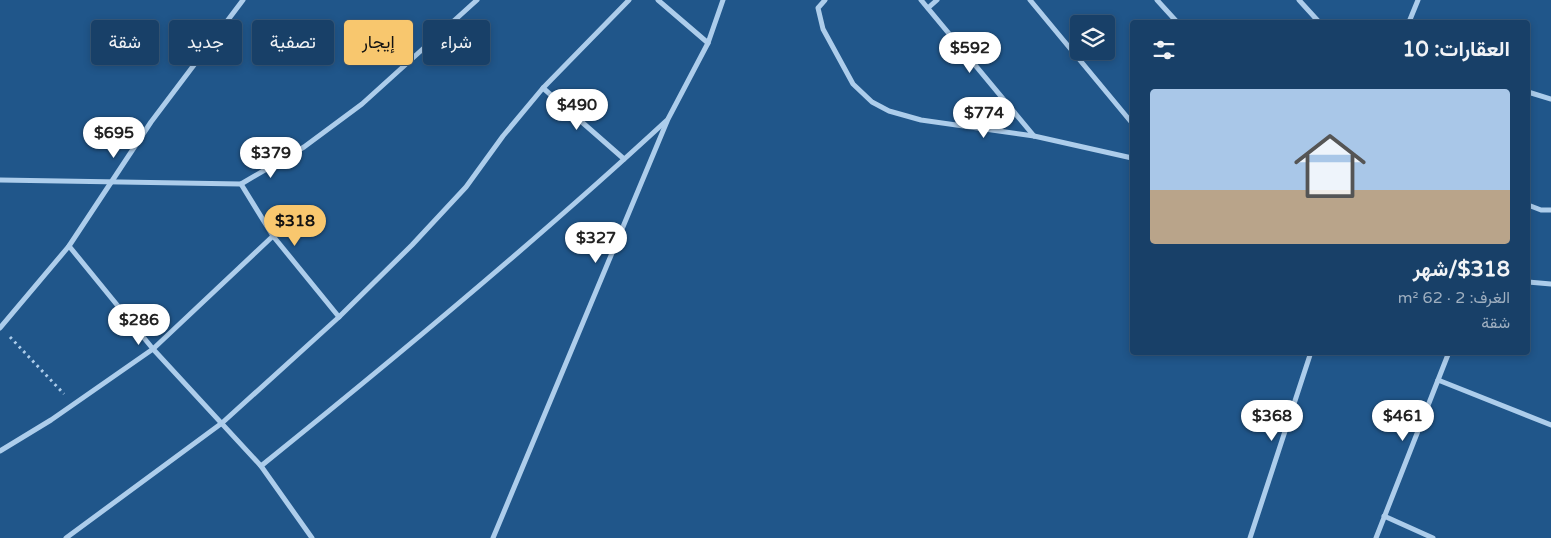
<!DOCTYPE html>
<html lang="ar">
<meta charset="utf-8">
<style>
:root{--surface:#184068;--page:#21476e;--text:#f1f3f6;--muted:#9fafc0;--line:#36597c;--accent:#f8c76e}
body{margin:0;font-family:"Varela Round",Vazirmatn,sans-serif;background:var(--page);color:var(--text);direction:rtl;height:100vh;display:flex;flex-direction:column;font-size:19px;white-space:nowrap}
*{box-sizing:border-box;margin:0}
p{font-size:16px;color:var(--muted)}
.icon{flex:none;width:28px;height:28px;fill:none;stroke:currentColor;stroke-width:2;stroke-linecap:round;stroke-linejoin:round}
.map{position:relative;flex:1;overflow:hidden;direction:ltr}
.drawer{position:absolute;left:1130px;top:20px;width:400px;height:335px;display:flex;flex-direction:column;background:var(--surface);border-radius:5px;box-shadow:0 2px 8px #0003,0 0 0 1px var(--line);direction:rtl}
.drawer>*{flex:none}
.hud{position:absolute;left:15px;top:20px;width:475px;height:45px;direction:rtl;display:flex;gap:10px}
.controls{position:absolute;left:1070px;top:15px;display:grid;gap:10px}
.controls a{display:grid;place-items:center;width:45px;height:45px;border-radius:5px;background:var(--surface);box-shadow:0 2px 8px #0003,0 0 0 1px var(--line);font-size:25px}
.price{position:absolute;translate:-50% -42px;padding:0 11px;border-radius:18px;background:#fff;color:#222;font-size:16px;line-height:32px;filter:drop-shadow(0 1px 2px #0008)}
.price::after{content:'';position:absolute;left:50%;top:30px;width:15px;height:11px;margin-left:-8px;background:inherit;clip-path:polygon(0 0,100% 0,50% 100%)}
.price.current{background:var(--accent);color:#111}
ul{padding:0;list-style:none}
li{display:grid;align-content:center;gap:10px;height:265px;padding:0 20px}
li+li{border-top:1px solid var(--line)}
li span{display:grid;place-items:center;height:155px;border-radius:5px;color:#555}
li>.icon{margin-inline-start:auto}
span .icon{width:90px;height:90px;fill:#fffc;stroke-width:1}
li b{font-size:21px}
h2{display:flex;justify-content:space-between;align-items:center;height:60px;padding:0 20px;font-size:21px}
.pill{padding:0 18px;border-radius:5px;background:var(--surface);box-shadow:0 2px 8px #0003,0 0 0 1px var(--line);font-size:18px;line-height:45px}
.pill.current{background:var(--accent);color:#111}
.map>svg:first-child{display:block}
</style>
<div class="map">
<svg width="1551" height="538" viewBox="0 0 1551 538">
<rect width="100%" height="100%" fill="#20568a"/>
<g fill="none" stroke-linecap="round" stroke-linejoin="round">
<polyline stroke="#adcdeb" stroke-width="3" stroke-dasharray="2.5 4" stroke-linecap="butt" points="10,337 64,394"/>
<g stroke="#adcdeb" stroke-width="5">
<polyline points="658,0 708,43"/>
<polyline points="825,0 818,8 823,29 853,84 872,102 889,111 921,120 1034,136 1132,158"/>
<polyline points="921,0 1034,136"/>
<polyline points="1030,0 1132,123"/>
<polyline points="1157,0 1177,22"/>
<polyline points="1299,0 1319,22"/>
<polyline points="928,8 937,0"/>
<polyline points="1409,22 1418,0"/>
<polyline points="543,88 624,159"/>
<polyline points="1528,92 1551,99"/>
<polyline points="0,180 241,184 304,147 362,104 477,0"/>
<polyline points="241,184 273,236 339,317"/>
<polyline points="1528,205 1541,210 1551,210"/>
<polyline points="69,246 153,349 261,466 312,538"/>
<polyline points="1528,282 1551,284"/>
<polyline points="0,328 69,246 151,122 243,0"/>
<polyline points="1438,380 1551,425"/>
<polyline points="0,451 51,420 153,349 273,236"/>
<path d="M261,466C399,355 536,241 666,121"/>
<polyline points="1384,516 1433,538"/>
<polyline points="66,538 222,423 339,317 412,245 466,187 503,136 543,88 629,0"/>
<polyline points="493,538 668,119 708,43 723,0"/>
<polyline points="1250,538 1311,352"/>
<polyline points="1376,538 1449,352"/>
</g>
</g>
</svg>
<div class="controls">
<a><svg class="icon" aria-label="layers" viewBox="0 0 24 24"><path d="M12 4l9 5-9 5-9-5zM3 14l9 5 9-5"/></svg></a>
</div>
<b class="price" style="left:970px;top:74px">$592</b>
<b class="price" style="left:577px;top:131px">$490</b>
<b class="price" style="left:984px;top:139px">$774</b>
<b class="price" style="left:114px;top:159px">$695</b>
<b class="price" style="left:271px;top:179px">$379</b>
<b class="price current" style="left:295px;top:247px">$318</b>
<b class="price" style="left:596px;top:264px">$327</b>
<b class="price" style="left:139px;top:346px">$286</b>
<b class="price" style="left:1272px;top:442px">$368</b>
<b class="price" style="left:1403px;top:442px">$461</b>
<div class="hud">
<a class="pill">شراء</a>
<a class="pill current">إيجار</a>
<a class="pill">تصفية</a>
<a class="pill">جديد</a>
<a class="pill">شقة</a>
</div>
<section class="drawer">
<h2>العقارات: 10<svg class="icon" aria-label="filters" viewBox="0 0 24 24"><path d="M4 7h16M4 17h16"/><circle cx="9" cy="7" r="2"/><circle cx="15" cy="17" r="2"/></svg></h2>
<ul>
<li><span style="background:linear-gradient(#a9c7e8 65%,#b9a48a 0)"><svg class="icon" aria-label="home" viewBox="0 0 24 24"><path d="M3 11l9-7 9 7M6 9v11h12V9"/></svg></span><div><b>$318/شهر</b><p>الغرف: 2 · 62 m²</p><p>شقة</p></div></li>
</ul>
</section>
</div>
